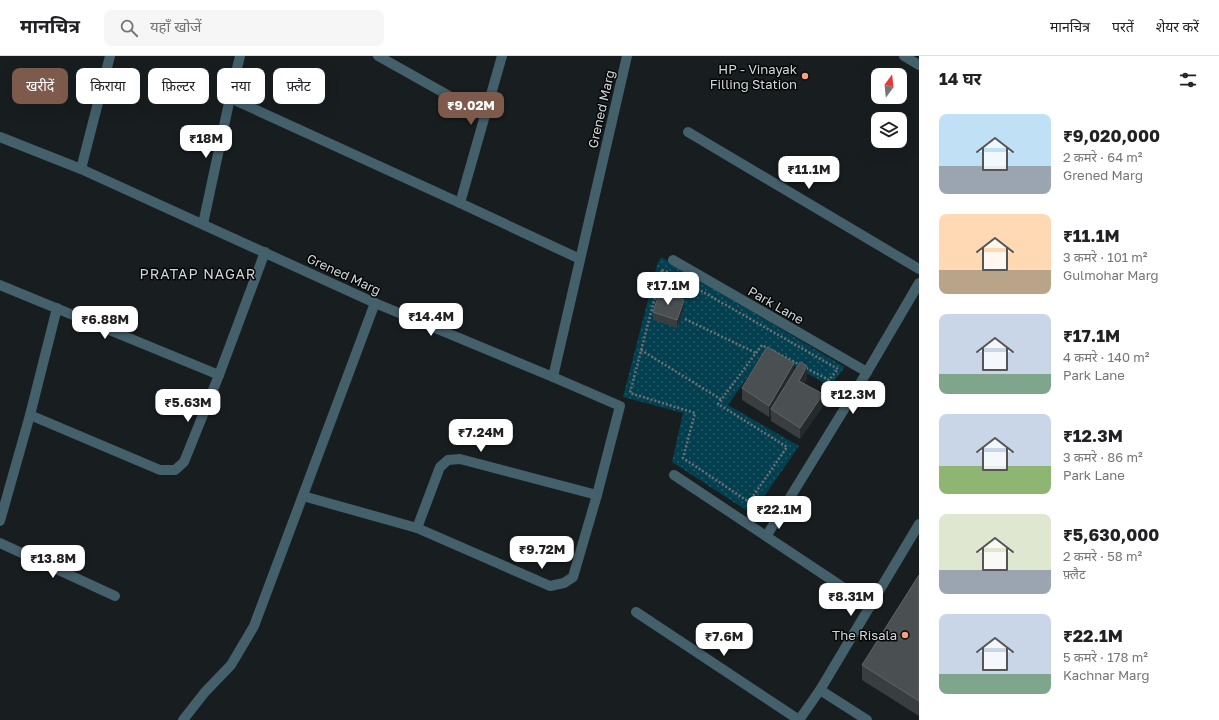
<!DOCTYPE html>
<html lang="hi">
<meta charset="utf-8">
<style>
:root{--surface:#fff;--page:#f6f6f6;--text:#202124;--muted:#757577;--line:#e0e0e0;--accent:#7e5a4d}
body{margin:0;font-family:"Golos Text","Noto Sans Devanagari",sans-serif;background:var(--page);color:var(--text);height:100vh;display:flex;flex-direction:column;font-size:15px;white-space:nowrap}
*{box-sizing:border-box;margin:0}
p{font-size:13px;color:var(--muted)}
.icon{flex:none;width:22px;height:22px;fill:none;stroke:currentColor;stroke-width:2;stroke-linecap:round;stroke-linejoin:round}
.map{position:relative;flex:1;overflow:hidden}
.side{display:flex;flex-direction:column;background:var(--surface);width:300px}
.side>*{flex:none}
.guide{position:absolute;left:12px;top:12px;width:380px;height:36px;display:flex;gap:8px}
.needle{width:26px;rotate:15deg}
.buttons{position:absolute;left:871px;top:12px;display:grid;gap:8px}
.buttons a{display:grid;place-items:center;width:36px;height:36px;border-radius:8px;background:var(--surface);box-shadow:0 4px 16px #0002;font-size:20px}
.price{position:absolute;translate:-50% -34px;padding:0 9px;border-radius:8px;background:#fff;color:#222;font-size:13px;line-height:26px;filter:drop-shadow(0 1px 2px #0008)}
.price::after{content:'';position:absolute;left:50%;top:24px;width:12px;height:9px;margin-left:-6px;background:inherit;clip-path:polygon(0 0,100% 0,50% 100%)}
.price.current{background:var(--accent);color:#fff}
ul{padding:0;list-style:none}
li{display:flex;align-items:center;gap:12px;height:100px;padding:0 20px}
li span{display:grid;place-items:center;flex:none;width:112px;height:80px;border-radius:8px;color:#555}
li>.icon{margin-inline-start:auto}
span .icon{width:48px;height:48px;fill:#fffc;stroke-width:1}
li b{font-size:17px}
h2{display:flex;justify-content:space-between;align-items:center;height:48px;padding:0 20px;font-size:17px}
.chip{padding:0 14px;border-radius:8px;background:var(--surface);box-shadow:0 4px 16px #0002;font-size:14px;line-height:36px}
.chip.current{background:var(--accent);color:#fff}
header{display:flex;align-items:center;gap:24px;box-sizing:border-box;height:56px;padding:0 20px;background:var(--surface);border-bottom:1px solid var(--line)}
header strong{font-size:19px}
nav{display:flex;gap:22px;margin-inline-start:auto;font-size:14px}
.search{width:280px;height:36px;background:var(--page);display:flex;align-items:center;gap:10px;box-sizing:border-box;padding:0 14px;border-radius:8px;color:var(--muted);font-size:15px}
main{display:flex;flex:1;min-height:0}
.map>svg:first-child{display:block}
</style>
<header>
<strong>मानचित्र</strong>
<div class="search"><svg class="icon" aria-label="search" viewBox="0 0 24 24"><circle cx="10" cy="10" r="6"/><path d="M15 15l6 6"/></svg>यहाँ खोजें</div>
<nav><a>मानचित्र</a><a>परतें</a><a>शेयर करें</a></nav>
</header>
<main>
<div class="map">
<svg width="919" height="664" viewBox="0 0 919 664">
<defs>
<pattern id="park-dots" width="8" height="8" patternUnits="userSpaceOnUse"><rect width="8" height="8" fill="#033f4f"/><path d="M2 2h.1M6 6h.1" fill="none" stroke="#275a68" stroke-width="1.8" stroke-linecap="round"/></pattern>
</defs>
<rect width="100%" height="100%" fill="#181d1f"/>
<polygon fill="url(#park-dots)" points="661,201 845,311 830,330 766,295 728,349 799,390 752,458 672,406 683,357 623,341 657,209"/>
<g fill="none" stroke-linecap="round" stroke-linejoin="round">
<g stroke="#6c7072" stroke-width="2.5" stroke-dasharray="2 2" stroke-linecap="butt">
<polygon points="662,214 668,216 838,313 829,324 762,289 718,348 787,391 749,446 683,402 695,357 630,337"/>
<polyline points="685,263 756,297"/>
<polyline points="641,294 722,344"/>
</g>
<g stroke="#43606b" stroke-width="10">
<polyline points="240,0 230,42 460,147 580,203"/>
<polyline points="378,0 485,60"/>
<polyline points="904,0 919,9"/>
<polyline points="688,76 919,213"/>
<polyline points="0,81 81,113 375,247 553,321 627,0"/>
<polyline points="81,113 110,0"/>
<polyline points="460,147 502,0"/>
<polyline points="203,168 230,42"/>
<polyline points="673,204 867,316"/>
<polyline points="0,229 219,319"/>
<polyline points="30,359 160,414 175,414 184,406 219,319 265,196"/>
<polyline points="674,419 871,550"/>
<polyline points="303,440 417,472 550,530 564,527 573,521 597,439 620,350 553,321"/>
<polyline points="0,465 30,359 57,252"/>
<polyline points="417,472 440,411 448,404 460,403 597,439"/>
<polyline points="767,479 867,316 919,227"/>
<polyline points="0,487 115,540"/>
<polyline points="636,556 799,664"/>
<polyline points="820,634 867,664"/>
<polyline points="183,664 205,636 231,609 254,570 375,247"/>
<polyline points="799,664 820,634 919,468"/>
</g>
</g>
<g fill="#3a3e40">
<polygon points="684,252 677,272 653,264 653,256"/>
<polygon points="794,315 807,322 804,328 823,350 800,383 771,365 771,357 769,361 742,344 742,332"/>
<polygon points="919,519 919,660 862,624 862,609"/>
</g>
<g fill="#252a2c">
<polygon points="684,244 684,252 677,272 677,264"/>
<polygon points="794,307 794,319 771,353 771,357 769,361 769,350"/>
<polygon points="807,310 807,322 799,337 799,325"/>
<polygon points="823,338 823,350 800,383 800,372"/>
</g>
<g fill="#4a4f51" stroke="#606466">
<polygon points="660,235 684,244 677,264 653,256"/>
<polygon points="767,291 794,307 769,350 742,332"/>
<polygon points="800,306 807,310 799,325 823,338 800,372 771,353"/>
<polygon points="919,519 919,645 862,609"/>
</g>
<g fill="#f2a080" stroke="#050707" stroke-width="1.5">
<circle cx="805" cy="20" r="4"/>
<circle cx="905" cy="579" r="4"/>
</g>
<g text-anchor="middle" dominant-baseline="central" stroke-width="3" stroke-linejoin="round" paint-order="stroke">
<g font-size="13" fill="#d3d6d8" stroke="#050707" text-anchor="end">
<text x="797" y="13">HP - Vinayak<tspan x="797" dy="15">Filling Station</tspan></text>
<text x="897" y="579">The Risala</text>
</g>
<g font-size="13" fill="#d3d6d8" stroke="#050707">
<text transform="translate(601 53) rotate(-77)">Grened Marg</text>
<text transform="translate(344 218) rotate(25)">Grened Marg</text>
<text transform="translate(776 249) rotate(30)">Park Lane</text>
</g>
<g font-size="14" letter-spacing="1" fill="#d3d6d8" stroke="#050707">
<text x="198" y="217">PRATAP NAGAR</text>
</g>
</g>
</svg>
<div class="buttons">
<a><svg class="needle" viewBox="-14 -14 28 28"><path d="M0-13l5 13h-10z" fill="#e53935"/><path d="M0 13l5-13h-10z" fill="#757577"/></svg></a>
<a><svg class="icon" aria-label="layers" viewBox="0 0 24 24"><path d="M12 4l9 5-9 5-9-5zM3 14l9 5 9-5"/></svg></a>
</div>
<b class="price current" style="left:471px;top:70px">₹9.02M</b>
<b class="price" style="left:206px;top:103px">₹18M</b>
<b class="price" style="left:809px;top:134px">₹11.1M</b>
<b class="price" style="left:668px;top:250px">₹17.1M</b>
<b class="price" style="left:431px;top:281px">₹14.4M</b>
<b class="price" style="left:105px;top:284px">₹6.88M</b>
<b class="price" style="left:853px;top:359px">₹12.3M</b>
<b class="price" style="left:188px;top:367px">₹5.63M</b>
<b class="price" style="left:481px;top:397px">₹7.24M</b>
<b class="price" style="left:779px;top:474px">₹22.1M</b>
<b class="price" style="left:542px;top:514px">₹9.72M</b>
<b class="price" style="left:53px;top:523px">₹13.8M</b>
<b class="price" style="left:851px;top:561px">₹8.31M</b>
<b class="price" style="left:724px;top:601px">₹7.6M</b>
<div class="guide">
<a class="chip current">खरीदें</a>
<a class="chip">किराया</a>
<a class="chip">फ़िल्टर</a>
<a class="chip">नया</a>
<a class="chip">फ़्लैट</a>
</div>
</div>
<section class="side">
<h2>14 घर<svg class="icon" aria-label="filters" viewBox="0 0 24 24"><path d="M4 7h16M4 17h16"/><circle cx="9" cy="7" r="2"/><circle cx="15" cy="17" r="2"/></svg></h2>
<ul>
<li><span style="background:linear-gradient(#bfe0f5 65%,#9aa5b1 0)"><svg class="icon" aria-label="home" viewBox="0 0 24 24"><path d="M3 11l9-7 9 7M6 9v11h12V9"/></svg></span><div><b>₹9,020,000</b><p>2 कमरे · 64 m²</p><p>Grened Marg</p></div></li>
<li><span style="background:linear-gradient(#ffd9b3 70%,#b9a48a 0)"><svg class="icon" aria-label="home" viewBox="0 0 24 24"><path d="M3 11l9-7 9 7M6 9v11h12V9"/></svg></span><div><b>₹11.1M</b><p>3 कमरे · 101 m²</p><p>Gulmohar Marg</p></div></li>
<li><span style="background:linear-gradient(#c9d6e8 75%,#7fa58c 0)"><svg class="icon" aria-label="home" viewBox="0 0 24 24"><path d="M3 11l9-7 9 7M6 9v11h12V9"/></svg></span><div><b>₹17.1M</b><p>4 कमरे · 140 m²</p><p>Park Lane</p></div></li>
<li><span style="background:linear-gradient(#c9d6e8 65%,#8fb573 0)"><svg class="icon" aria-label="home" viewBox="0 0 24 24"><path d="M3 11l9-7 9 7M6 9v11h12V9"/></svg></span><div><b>₹12.3M</b><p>3 कमरे · 86 m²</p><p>Park Lane</p></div></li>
<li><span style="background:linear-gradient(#dfe7d0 70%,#9aa5b1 0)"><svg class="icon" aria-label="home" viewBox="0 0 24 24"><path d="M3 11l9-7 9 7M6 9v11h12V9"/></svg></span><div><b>₹5,630,000</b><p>2 कमरे · 58 m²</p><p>फ़्लैट</p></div></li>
<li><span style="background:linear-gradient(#c9d6e8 75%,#7fa58c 0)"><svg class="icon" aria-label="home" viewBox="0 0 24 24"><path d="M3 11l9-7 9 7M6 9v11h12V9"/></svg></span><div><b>₹22.1M</b><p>5 कमरे · 178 m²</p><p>Kachnar Marg</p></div></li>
</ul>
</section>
</main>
